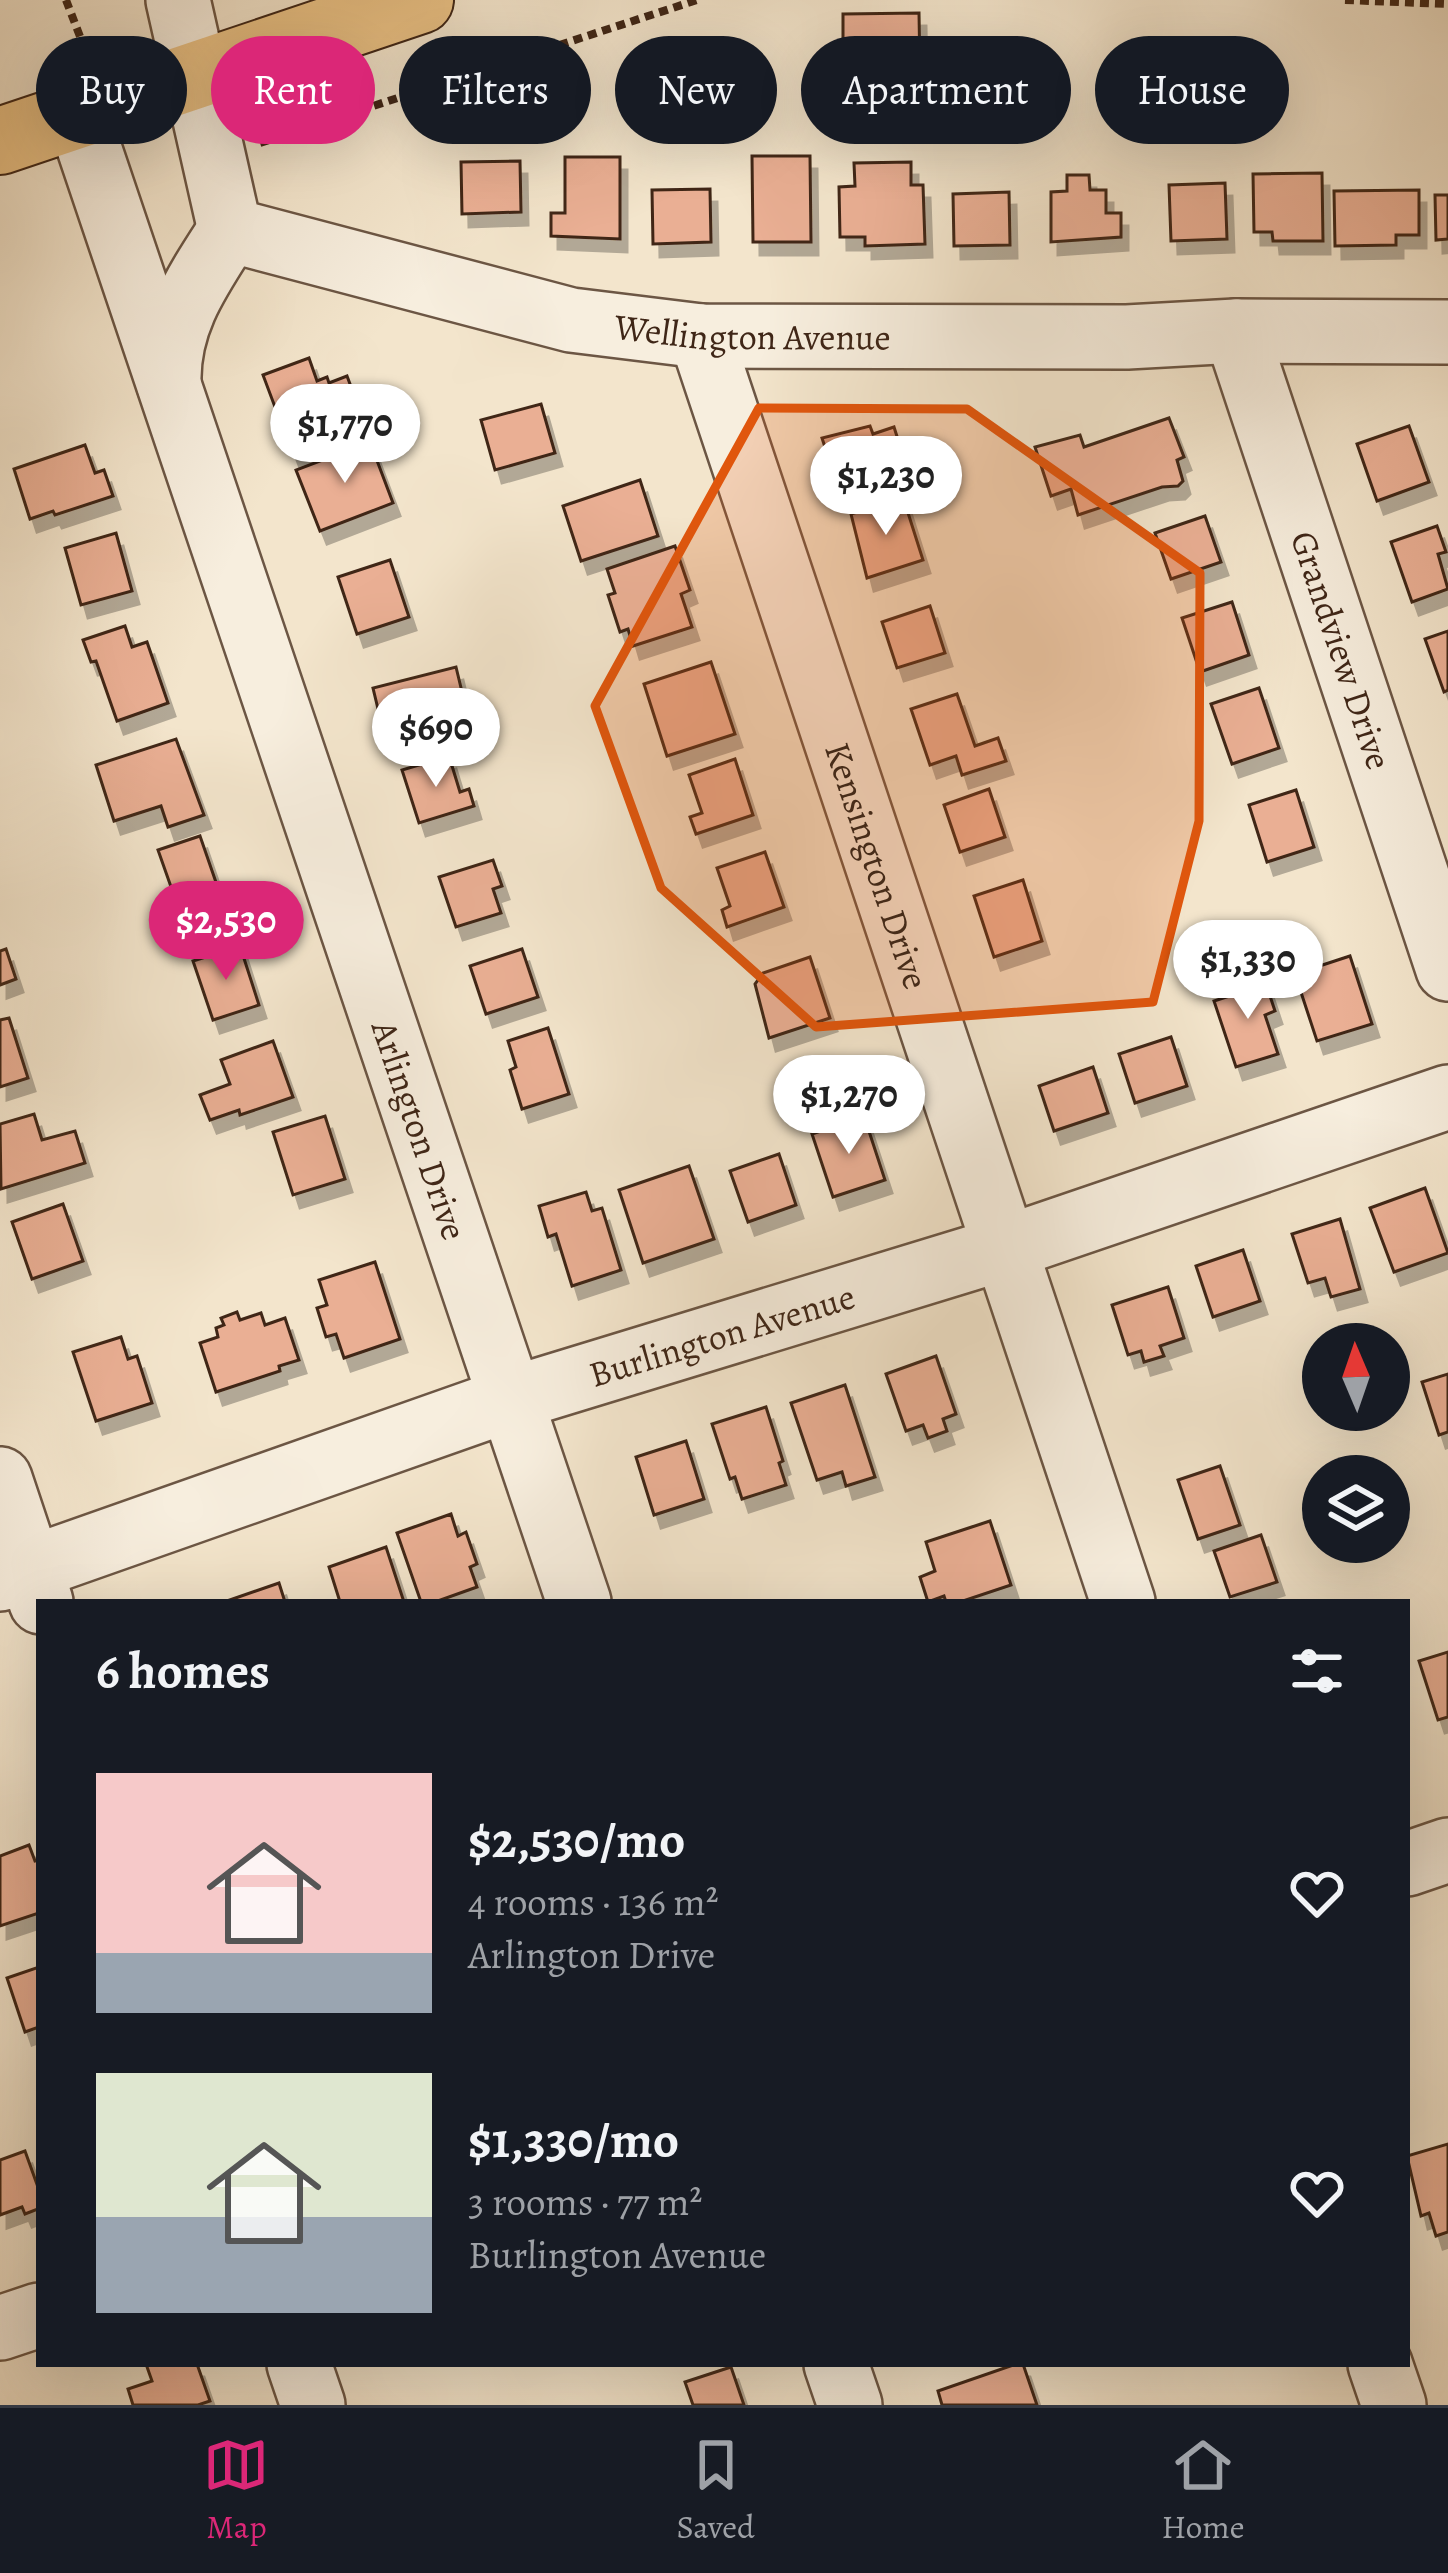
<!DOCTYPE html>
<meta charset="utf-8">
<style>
:root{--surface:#171b24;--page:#20242c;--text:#f1f3f6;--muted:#9ea1a6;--line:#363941;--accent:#db2777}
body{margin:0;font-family:Alegreya,serif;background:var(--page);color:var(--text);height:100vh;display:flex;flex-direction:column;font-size:45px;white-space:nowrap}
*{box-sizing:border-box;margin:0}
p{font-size:39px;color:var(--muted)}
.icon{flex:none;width:66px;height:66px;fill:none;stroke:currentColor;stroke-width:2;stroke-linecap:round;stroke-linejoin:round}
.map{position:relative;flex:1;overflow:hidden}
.panel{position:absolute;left:36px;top:1599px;width:1374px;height:768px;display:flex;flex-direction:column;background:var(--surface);border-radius:0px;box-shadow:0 12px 48px #0002}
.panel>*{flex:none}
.banner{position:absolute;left:36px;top:36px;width:1377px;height:108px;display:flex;gap:24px}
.needle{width:78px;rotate:358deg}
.buttons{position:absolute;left:1302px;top:1323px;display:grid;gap:24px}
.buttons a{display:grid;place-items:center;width:108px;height:108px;border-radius:50%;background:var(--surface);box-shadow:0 12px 48px #0002;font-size:60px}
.price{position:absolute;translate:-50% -102px;padding:0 27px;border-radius:42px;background:#fff;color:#222;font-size:39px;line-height:78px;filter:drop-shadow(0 3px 6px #0008)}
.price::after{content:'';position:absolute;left:50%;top:72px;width:36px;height:27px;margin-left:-18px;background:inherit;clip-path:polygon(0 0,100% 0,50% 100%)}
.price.active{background:var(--accent);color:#fff}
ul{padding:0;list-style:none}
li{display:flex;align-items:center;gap:36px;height:300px;padding:0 60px}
li span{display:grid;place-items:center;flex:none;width:336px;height:240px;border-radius:0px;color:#555}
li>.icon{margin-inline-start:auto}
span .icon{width:144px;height:144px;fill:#fffc;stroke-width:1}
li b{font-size:51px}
h2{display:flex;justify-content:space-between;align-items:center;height:144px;padding:0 60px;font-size:51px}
.tag{padding:0 42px;border-radius:54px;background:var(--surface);box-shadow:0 12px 48px #0002;font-size:42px;line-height:108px}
.tag.active{background:var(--accent);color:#fff}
.tab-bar{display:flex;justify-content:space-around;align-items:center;height:168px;border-top:3px solid var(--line);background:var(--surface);font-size:33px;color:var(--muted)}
.tab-bar a{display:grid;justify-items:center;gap:6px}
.tab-bar .active{color:var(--accent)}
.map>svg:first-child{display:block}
</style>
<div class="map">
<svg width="1448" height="2405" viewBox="0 0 1448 2405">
<defs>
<filter id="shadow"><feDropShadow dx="7" dy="13" stdDeviation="0" flood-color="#0004"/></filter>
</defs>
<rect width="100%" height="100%" fill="#f3e5cc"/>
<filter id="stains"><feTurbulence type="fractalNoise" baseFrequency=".00167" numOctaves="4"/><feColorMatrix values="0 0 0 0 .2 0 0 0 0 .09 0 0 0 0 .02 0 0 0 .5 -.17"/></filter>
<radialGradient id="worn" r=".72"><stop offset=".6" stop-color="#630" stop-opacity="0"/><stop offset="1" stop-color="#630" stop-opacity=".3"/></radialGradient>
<g fill="#eaaf94" stroke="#3f2617" stroke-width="3" filter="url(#shadow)">
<polygon points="919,13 920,72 891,72 892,78 873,78 873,72 843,72 843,14"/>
<polygon points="752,156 810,156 811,242 753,242"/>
<polygon points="565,157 620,157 620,239 551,236 551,213 565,213"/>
<polygon points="520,161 521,212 462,214 461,162"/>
<polygon points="911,162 911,185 923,185 925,244 865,246 865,237 840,237 839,187 855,186 854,163"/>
<polygon points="1322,173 1323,241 1273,241 1272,232 1254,232 1253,174"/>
<polygon points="1067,175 1089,175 1090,190 1106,190 1106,213 1121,213 1121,237 1051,242 1051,192 1067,191"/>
<polygon points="1225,183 1227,239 1171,241 1169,185"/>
<polygon points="710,189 711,242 653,244 652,190"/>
<polygon points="1419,190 1419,235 1396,235 1396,245 1335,246 1334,191"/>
<polygon points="1009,192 1010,245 954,246 953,194"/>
<polygon points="1435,195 1448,195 1448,239 1436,240"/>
<polygon points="309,358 317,381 327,377 329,383 347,376 366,427 293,455 263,375"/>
<polygon points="541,404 555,453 495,470 481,420"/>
<polygon points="1169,418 1184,457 1177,460 1183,481 1178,486 1162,487 1078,515 1071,489 1051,496 1035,447 1080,435 1084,447"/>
<polygon points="870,426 873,434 894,427 906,465 838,487 822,438"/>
<polygon points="1409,426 1429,482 1377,501 1357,444"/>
<polygon points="370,442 393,503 320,531 296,470"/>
<polygon points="85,445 95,473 104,470 113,496 55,515 53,511 30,519 14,469"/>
<polygon points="640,480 658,536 581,561 563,506"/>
<polygon points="903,497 923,560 867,578 851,514"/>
<polygon points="1205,516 1221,562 1171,579 1155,533"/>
<polygon points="1437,526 1446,552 1438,554 1448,589 1412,602 1391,542"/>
<polygon points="116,533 132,591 81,605 65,548"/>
<polygon points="675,546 690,590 681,594 692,627 633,646 628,629 620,632 608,595 615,593 607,569"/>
<polygon points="390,560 409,617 357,634 338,577"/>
<polygon points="1232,602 1249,655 1200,672 1182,618"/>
<polygon points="930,606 945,653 897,668 882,622"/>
<polygon points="125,626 132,647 147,642 168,703 117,721 96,661 91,662 83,640"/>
<polygon points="1448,631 1448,690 1444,692 1425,639"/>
<polygon points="711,662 735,734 667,756 644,684"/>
<polygon points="456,667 462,692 438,698 443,718 384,734 373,688"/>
<polygon points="1259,688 1279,748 1232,764 1211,704"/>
<polygon points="957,694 975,746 998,738 1006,761 962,775 956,756 930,765 911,709"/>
<polygon points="176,739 204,815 168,827 161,806 114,821 96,765"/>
<polygon points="449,756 460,792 469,789 474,806 419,823 402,770"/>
<polygon points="735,759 753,815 696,834 690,817 702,813 689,775"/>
<polygon points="989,789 1005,837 960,852 944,805"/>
<polygon points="1296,790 1314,847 1267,862 1249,805"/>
<polygon points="200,836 219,891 211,893 218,916 175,930 166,904 176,901 158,850"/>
<polygon points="765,852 784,907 727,927 722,910 730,906 717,868"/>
<polygon points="493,860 502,886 493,889 501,913 456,927 439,877"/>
<polygon points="1023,880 1042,941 994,957 974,896"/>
<polygon points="240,946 259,1005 213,1020 193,961"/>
<polygon points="6,949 16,979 0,985 0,951"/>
<polygon points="522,949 538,997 486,1014 470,966"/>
<polygon points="1350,956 1372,1024 1317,1041 1295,974"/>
<polygon points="810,957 830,1018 769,1038 755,984 763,973"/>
<polygon points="1262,972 1275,1011 1265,1015 1278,1054 1236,1067 1214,1001 1251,989 1247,977"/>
<polygon points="9,1018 28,1078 0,1087 0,1020"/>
<polygon points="548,1028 569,1094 522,1109 510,1070 516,1067 508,1041"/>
<polygon points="1171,1037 1187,1086 1135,1103 1119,1054"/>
<polygon points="273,1041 293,1097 240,1115 239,1110 210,1120 200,1095 230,1084 221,1060"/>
<polygon points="1093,1067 1108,1113 1054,1131 1039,1086"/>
<polygon points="34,1114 42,1140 75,1131 85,1163 1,1189 0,1124"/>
<polygon points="325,1116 345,1179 293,1195 273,1132"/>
<polygon points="864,1116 885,1180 833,1197 812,1134"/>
<polygon points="779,1154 796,1205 748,1222 730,1171"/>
<polygon points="689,1166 714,1239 643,1263 619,1190"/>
<polygon points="1425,1188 1448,1253 1394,1272 1370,1208"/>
<polygon points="586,1192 592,1211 602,1208 621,1270 572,1286 556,1234 548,1237 539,1206"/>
<polygon points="63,1204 83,1261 32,1279 12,1222"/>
<polygon points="1340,1219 1360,1289 1331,1297 1325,1278 1308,1283 1292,1234"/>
<polygon points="1243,1250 1260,1301 1213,1317 1196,1266"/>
<polygon points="375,1262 400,1339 344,1358 336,1334 326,1337 317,1308 327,1305 319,1280"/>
<polygon points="1168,1287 1184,1338 1160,1346 1164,1356 1144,1362 1141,1351 1128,1355 1112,1305"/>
<polygon points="237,1312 240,1320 261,1313 265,1325 285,1318 299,1360 279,1366 280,1371 216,1392 200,1343 218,1337 216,1328 224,1325 221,1318"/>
<polygon points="121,1337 128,1359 137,1356 152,1403 96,1421 73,1352"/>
<polygon points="936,1356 956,1414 943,1419 947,1431 928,1438 923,1425 906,1431 886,1374"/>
<polygon points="1448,1374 1448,1432 1439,1435 1422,1382"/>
<polygon points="845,1385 875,1477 846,1486 842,1472 817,1480 791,1403"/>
<polygon points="766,1407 783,1461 779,1463 786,1485 742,1499 735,1477 730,1479 712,1424"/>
<polygon points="686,1441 704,1499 654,1515 636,1457"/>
<polygon points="1220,1466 1240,1525 1198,1539 1178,1480"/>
<polygon points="451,1514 458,1536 466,1532 477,1564 470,1567 477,1587 435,1602 421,1602 397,1533"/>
<polygon points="990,1521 1011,1585 960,1602 946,1602 944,1596 928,1602 920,1577 935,1571 926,1542"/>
<polygon points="1261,1535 1277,1582 1230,1597 1214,1551"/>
<polygon points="386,1547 404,1602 340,1602 329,1567"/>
<polygon points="279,1583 285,1602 224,1602"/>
<polygon points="1448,1652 1448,1717 1438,1720 1419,1661"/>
<polygon points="29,1845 35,1861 39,1860 39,1913 0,1926 0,1856"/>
<polygon points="39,1967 39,2027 25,2032 7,1978"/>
<polygon points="1448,2144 1448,2232 1436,2236 1429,2213 1421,2216 1407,2156"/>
<polygon points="25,2151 39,2190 38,2209 25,2214 22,2207 0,2215 0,2160"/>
<polygon points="146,2364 197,2364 210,2401 198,2405 133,2405 128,2389 152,2381"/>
<polygon points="1016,2364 1023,2364 1037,2405 942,2405 938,2391"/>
<polygon points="731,2367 744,2405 693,2405 685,2382"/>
</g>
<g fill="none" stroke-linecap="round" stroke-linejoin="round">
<g stroke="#6c5644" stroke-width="68">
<g id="minor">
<path id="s1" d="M178,0L230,230L571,320L701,336L1127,337L1236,331L1448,332"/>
<path id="s2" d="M78,115L579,1602"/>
<path id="s3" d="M1236,331L1448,969"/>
<path id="s4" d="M701,336L1123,1602"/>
<path d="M169,384C167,323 198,280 230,230"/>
<polyline points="0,1479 41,1602"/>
<path id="s5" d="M0,1579L511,1399L1005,1248L1448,1097"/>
<polyline points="1407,1864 1448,1850"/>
<polyline points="0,2328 39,2315"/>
<polyline points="299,2364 313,2405"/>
<polyline points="836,2364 850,2405"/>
<polyline points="1380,2364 1394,2405"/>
</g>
</g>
<g stroke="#3f2617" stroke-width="70">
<polyline id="major" points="0,141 420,0"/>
</g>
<g stroke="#3f2617" stroke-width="8" stroke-dasharray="9 6" stroke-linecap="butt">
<polyline points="66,0 89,60"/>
<polyline points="1345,0 1448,4"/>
<polyline points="260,143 697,0"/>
</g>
<use href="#minor" stroke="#f7eede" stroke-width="63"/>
<use href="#major" stroke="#eac286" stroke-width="66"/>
</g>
<path fill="#e0560d" fill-opacity="0.2" stroke="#e0560d" stroke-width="9" stroke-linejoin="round" d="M759,408L967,409L1200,573L1199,821L1153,1002L816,1027L661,888L595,706Z"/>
<g text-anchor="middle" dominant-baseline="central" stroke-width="9" stroke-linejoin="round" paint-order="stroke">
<g font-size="36" fill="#3f2617" stroke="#f7eede">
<text stroke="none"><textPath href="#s1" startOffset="771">Wellington Avenue</textPath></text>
<text stroke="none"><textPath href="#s3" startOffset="336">Grandview Drive</textPath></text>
<text stroke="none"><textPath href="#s4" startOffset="558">Kensington Drive</textPath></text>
<text stroke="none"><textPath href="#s2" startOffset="1071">Arlington Drive</textPath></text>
<text stroke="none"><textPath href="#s5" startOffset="762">Burlington Avenue</textPath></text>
</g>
</g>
<rect width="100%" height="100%" filter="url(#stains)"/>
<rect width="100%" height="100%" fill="url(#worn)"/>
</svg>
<div class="buttons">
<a><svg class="needle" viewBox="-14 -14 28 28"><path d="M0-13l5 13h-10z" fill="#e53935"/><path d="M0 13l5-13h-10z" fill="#9ea1a6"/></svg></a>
<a><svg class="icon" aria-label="layers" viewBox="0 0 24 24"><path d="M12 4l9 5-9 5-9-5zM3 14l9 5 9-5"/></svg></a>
</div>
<b class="price" style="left:345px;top:486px">$1,770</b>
<b class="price" style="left:886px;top:538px">$1,230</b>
<b class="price" style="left:436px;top:790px">$690</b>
<b class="price active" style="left:226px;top:983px">$2,530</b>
<b class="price" style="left:1248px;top:1022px">$1,330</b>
<b class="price" style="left:849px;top:1157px">$1,270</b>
<div class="banner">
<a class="tag">Buy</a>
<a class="tag active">Rent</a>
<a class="tag">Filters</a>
<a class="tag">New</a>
<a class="tag">Apartment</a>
<a class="tag">House</a>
</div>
<section class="panel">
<h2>6 homes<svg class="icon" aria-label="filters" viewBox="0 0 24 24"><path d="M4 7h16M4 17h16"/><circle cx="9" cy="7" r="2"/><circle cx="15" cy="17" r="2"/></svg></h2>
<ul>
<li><span style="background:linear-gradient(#f6c9c9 75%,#9aa5b1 0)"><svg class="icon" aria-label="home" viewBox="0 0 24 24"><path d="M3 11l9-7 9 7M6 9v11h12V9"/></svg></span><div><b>$2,530/mo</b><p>4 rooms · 136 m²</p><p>Arlington Drive</p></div><svg class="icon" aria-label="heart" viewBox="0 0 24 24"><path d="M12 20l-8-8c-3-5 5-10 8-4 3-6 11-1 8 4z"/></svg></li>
<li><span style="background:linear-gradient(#dfe7d0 60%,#9aa5b1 0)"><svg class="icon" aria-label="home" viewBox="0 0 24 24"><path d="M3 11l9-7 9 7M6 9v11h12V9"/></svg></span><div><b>$1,330/mo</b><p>3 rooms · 77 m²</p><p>Burlington Avenue</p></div><svg class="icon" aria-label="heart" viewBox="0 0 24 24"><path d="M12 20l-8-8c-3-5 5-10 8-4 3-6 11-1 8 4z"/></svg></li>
</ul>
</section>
</div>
<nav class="tab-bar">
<a class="active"><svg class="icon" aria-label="map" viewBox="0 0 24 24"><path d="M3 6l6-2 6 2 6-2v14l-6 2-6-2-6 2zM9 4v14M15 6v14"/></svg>Map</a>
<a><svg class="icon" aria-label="saved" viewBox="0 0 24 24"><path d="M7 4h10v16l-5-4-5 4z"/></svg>Saved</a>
<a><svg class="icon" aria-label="home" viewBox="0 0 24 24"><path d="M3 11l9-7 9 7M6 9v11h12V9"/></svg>Home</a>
</nav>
